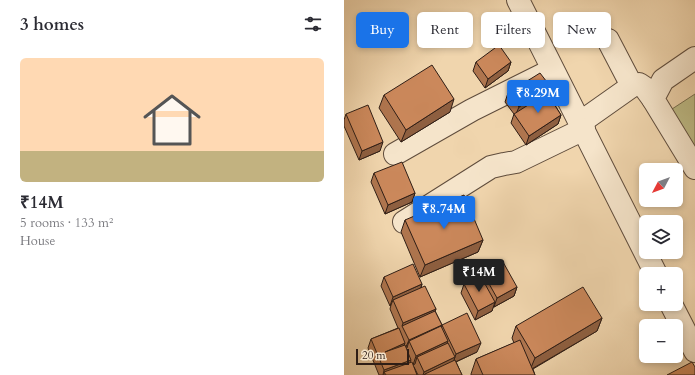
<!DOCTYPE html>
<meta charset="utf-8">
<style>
:root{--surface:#fff;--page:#f7f7f7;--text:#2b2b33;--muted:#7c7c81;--line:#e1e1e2;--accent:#1a73e8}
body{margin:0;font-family:Cardo,serif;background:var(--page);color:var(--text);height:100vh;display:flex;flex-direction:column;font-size:15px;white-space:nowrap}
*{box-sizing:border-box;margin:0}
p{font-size:13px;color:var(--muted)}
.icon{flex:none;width:22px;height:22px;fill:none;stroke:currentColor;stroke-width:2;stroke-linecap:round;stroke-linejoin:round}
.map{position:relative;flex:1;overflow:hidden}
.details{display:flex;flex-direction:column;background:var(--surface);width:344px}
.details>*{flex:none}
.guide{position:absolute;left:12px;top:12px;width:279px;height:36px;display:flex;gap:8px}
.needle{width:26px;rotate:229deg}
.controls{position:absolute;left:295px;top:163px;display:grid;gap:8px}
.controls a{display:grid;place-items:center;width:44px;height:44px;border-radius:6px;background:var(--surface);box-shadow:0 2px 6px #0003;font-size:20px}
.scale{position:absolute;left:12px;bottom:10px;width:53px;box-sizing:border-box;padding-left:4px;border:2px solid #2f1e16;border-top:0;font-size:11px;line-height:14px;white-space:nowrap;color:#2f1e16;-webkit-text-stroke:3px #f5e4ca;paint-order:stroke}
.price{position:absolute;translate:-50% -34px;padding:0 9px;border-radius:4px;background:var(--accent);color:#fff;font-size:13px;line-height:26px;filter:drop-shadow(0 1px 2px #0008)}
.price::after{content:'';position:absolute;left:50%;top:24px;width:12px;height:9px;margin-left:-6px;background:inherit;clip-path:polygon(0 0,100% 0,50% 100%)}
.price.on{background:#222;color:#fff}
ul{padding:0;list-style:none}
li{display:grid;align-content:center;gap:8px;height:212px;padding:0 20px}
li+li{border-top:1px solid var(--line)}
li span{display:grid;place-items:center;height:124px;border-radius:6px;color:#555}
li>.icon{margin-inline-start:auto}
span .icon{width:72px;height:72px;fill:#fffc;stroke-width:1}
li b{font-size:17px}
h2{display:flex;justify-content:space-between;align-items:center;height:48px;padding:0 20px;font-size:17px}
.tag{padding:0 14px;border-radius:6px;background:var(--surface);box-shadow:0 2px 6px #0003;font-size:14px;line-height:36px}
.tag.on{background:var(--accent);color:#fff}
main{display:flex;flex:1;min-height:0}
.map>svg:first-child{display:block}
</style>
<main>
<section class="details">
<h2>3 homes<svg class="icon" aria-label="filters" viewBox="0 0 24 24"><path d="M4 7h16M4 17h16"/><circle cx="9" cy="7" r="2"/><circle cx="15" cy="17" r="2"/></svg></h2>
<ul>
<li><span style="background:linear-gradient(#ffd9b3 75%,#c2b280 0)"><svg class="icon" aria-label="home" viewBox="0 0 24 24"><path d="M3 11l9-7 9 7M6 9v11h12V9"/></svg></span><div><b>₹14M</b><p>5 rooms · 133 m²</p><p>House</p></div></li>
</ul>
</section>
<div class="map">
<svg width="351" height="375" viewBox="0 0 351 375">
<rect width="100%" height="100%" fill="#f0d5ad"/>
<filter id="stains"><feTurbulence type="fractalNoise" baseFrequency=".005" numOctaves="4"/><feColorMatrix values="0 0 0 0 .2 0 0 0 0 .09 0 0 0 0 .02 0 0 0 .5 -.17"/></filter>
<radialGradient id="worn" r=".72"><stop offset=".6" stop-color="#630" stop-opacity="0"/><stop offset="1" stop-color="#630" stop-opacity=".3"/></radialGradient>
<polygon fill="#bebc86" stroke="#766d4e" points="351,94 351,148 325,111"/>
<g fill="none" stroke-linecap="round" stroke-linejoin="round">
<g stroke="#5f4c3c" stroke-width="24">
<g id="minor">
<polyline points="174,0 312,274"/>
<polyline points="264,40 288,86"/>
<polyline points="351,58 319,80 309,99 351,168"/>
<polyline points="237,122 288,86 295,84 301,88 309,99"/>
<polyline points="51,154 128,110 202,73"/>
<polyline points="60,222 147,167 160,164 172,162 240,129"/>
<polyline points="327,304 351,351"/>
</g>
</g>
<use href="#minor" stroke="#f5e4ca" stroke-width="22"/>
</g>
<g fill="#af754e" stroke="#2f1e16">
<polygon points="132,62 167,62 164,71 141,88 129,71"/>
<polygon points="206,86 204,94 217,115 214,124 182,145 167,123 170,114 161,102 164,93"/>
<polygon points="40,95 106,112 57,142 35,108"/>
<polygon points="2,114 36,151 15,160 0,126 0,120"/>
<polygon points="30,173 71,193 68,202 41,214 27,182"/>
<polygon points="61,220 139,240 134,252 76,277 57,232"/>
<polygon points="139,273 173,287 170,296 150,307 149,307 148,311 131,320 117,293 120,284 138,277"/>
<polygon points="40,277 78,284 77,288 92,309 91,311 98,325 98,327 98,325 133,352 112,362 118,375 74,375 70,367 73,375 35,375 24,348 27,339 54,328 46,309 47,305 46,306 37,286"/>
<polygon points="258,318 253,331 189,369 191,375 127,375 127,374 132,359 170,343 168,338 172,326"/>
</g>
<g fill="#8e5f40" stroke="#2f1e16">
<polygon points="167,62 164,71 141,88 144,79"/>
<polygon points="206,86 203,95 171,116 175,107"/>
<polygon points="110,99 106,112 57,142 62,130"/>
<polygon points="217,115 214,124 182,145 185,136"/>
<polygon points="39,142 36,151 15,160 18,151"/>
<polygon points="71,193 68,202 41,214 44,205"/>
<polygon points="139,240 134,252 76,277 81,265"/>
<polygon points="78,284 75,293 49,300 47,305 46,306 49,297"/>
<polygon points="173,287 170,296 150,307 153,298"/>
<polygon points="151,302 148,311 131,320 134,311"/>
<polygon points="92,309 88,318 58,326 59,323"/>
<polygon points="258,318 253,331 186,370 191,358"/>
<polygon points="98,325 95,334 65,341 63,348 61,349 65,340"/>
<polygon points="104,341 101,350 73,357 71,364 69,365 72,356"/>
<polygon points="61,343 58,352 37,361 41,352"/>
<polygon points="137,343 133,352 109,363 112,354"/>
<polygon points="111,357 108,366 81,374 80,375 79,375 80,372"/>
<polygon points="67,360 63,369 40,372 40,375 39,375 40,370"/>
</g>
<g fill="#cb885b" stroke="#2f1e16">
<polygon points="155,45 167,62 144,79 132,62"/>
<polygon points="88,65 110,99 62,130 40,95"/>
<polygon points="196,73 206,86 175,107 164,93"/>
<polygon points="203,93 217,115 185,136 170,114"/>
<polygon points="24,105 39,142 18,151 2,114"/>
<polygon points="58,162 71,193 44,205 30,173"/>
<polygon points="120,195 139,240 81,265 61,220"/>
<polygon points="159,262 173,287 153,298 139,273"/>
<polygon points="69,264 78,284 49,297 40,277"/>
<polygon points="136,275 151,302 134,311 120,284"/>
<polygon points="81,286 92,309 59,323 49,300"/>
<polygon points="239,287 258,318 191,358 172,326"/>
<polygon points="91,311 98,325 65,340 58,326"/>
<polygon points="123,313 137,343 112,354 98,325"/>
<polygon points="97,326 104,341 72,356 65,341"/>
<polygon points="55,328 61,343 41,352 61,345 67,360 40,370 27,339"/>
<polygon points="176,340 191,375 139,375 132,359"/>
<polygon points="104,343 111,357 80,372 73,357"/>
<polygon points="111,360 118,375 81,375 81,374"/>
<polygon points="68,362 73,375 42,375 40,372"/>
<polygon points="348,362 351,367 351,375 323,375"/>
</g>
<rect width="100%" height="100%" filter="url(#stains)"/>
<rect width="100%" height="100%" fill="url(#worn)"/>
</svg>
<div class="controls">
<a><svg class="needle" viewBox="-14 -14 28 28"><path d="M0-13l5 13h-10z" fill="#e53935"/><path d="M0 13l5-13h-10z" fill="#7c7c81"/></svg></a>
<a><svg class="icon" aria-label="layers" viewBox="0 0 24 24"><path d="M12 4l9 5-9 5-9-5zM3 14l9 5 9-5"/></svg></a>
<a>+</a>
<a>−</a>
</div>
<div class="scale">20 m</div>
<b class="price" style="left:194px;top:114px">₹8.29M</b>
<b class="price" style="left:100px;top:230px">₹8.74M</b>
<b class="price on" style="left:135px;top:293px">₹14M</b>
<div class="guide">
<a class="tag on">Buy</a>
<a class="tag">Rent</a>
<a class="tag">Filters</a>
<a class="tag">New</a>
</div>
</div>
</main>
